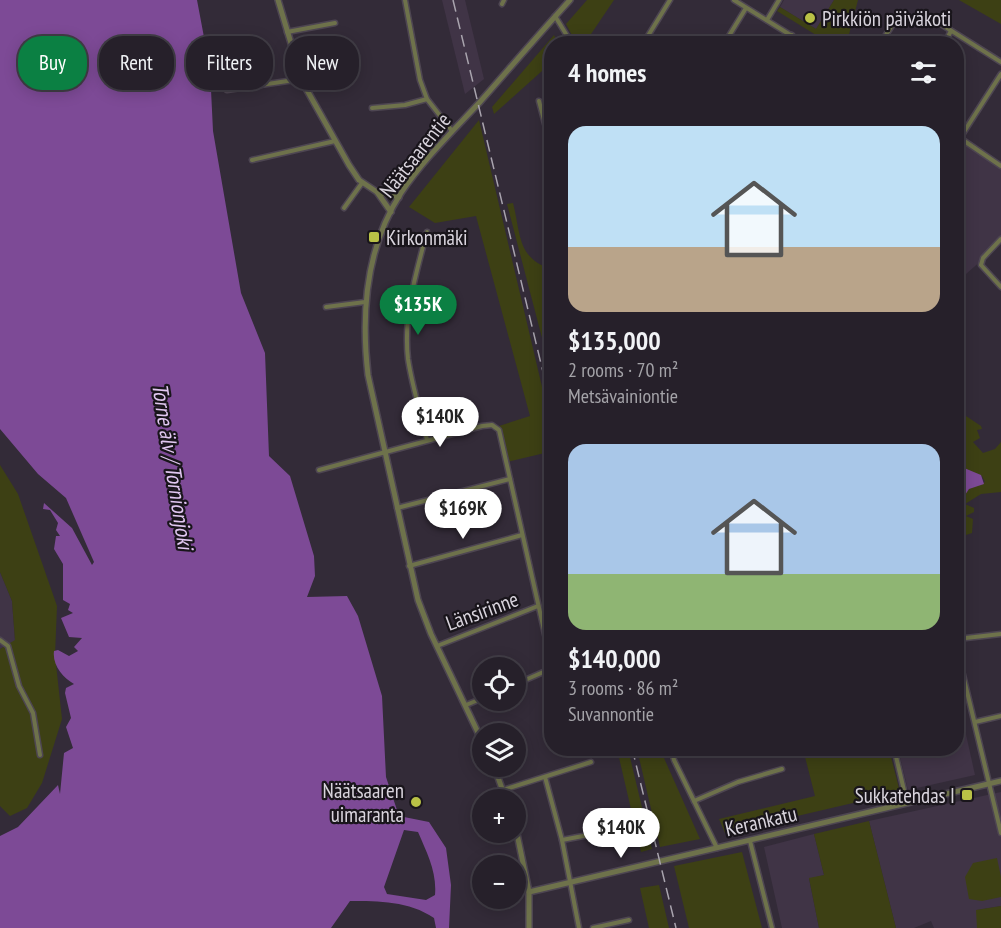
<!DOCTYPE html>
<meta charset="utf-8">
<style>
:root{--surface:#26202a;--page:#322d36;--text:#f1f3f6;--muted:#a4a3a8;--line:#423e47;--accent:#0b8043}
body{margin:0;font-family:"PT Sans Narrow",sans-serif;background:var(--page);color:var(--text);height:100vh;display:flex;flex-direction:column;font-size:22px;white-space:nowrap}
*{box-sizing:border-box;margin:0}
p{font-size:20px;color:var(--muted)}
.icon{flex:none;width:33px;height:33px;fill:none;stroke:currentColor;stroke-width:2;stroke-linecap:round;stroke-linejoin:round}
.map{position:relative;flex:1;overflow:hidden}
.side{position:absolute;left:544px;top:36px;width:420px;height:720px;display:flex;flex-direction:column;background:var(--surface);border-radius:24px;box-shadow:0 3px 15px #0003,0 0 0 2px var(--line)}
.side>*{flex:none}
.banner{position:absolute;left:18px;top:36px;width:436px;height:54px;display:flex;gap:12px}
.tools{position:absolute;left:472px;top:657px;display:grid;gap:12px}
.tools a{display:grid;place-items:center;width:54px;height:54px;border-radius:50%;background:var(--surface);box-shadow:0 3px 15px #0003,0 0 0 2px var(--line);font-size:30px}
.price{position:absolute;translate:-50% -51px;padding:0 14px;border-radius:21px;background:#fff;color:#222;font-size:20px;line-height:39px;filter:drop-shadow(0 2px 3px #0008)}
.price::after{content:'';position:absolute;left:50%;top:36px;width:18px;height:14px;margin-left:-9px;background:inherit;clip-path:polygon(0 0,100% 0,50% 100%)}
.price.current{background:var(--accent);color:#fff}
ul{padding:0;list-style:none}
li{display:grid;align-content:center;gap:12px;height:318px;padding:0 24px}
li span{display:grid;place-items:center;height:186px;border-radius:18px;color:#555}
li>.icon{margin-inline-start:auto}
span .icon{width:108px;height:108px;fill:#fffc;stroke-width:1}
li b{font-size:26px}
h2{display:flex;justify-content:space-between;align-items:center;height:72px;padding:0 24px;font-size:26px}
.tag{padding:0 21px;border-radius:24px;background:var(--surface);box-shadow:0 3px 15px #0003,0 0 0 2px var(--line);font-size:21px;line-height:54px}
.tag.current{background:var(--accent);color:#fff}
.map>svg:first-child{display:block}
</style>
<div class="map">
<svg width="1001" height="928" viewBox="0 0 1001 928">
<rect width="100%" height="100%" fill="#332b38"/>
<g fill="#403446">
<polygon points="442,0 465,0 484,79 465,94"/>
<polygon points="784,0 834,0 816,29 780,7"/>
<polygon points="957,139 1001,168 1001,243 957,282"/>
<polygon points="0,572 12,601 15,641 0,649"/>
<polygon points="957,694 975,775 908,790 898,749 957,748"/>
<polygon points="1001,792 1001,906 977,910 977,928 934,928 931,921 914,928 896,928 869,821"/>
<polygon points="814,834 824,875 809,879 819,928 782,928 764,847"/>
</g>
<g fill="#3d4014">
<polygon points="587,0 614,0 587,40 588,43 576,43 566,24"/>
<polygon points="834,0 858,0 847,42 834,35 829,43 777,11 780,7 816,29"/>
<polygon points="959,0 1001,0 1001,24"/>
<polygon points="554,35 558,43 552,44 552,62 494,114 492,107"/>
<polygon points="479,120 552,429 552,464 549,452 507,462 499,426 530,416 476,216 435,223 409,207"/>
<path d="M513,203C521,234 517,259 552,269V376L507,204Z"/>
<polygon points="963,414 981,426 982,429 977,430 980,438 973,442 983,453 995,449 1001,442 1001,492 981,494 965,504 974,508 974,512 966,516 973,519 972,533 960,537 957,533 957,495 961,496 969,489 985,482 982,476 957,465 957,419"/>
<polygon points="0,465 18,494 57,606 55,655 62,719 42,783 27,808 10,816 0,806 0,649 15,640 12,601 0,572"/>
<polygon points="617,749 628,749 652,849 641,852"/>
<polygon points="637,749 660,749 700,839 660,847"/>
<polygon points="803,749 889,749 900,792 725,833 719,819 815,796"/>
<polygon points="869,821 896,928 819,928 809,878 824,875 814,834"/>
<polygon points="742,852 762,928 689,928 674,866"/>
<polygon points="997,858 1001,877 1001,897 982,901 969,899 965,877 973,863"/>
<polygon points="659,885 669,928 649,928 640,888"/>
<polygon points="1001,906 1001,928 977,928 976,910"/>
</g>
<g fill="#7d4a96" fill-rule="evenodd">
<path d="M0,0H197L210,69L213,131L241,293L265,353L269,456L290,476L314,556L315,576L307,597L347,596L358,616L382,696L386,777L399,816L429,822L446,848L451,885L449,928H436L434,918C409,901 379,901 350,901L331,928H0V836L18,827L58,785L60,794L64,753L73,748L66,727L71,718L65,693L66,688L74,684C63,678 52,665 54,651L58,650L69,656L78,651L74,647L82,638L69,637L61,618L73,613L68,610L70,604L63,600V564L54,549L56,536H60L56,530L58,523L50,510L43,509L44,503L72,528L92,565L94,562L66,498L38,474L0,429ZM404,830L418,832C427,853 437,872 435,895L426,900L387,894L384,887Z"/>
<polygon points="957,465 981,475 984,484 969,489 965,495 957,495"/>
</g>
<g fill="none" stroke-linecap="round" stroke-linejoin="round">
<g stroke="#4e4652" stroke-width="7">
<g id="minor">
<polyline points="405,0 420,80 427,99 452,131"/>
<polyline points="734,0 805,44"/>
<polyline points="502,4 504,0"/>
<polyline points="922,15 928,16 1001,62"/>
<polyline points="555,16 572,44"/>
<polyline points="767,20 779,0"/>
<polyline points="287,32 335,23"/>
<polyline points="643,44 670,0"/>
<polyline points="724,44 746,8"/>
<polyline points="787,44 792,35"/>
<polyline points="880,44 893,24"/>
<polyline points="944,44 951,31"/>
<polyline points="227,90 301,79"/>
<polyline points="539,101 552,150"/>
<polyline points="372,108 405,105 427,99"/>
<polyline points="957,136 1001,166"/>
<polyline points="960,138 1001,74"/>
<polyline points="252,160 335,141"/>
<polyline points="344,208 362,183"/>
<path d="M427,232C416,273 403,316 408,359C412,386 421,414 427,440"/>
<polyline points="1001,239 983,258 981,265 1001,287"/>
<polyline points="326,307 365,302"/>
<polyline points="319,470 482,426 492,425 499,430 551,661 548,670 516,684"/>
<polyline points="397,508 510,479"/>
<polyline points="409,566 522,535"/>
<polyline points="957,639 1001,634"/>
<polyline points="0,640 8,646 19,686 33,713 40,755"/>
<polyline points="437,646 538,606"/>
<polyline points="957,650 1001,833"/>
<polyline points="466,705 483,698"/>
<polyline points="975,722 1001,716"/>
<polyline points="671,748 674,760 717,848"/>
<polyline points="894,748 907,803"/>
<polyline points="545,777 562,840 579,928"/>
<polyline points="503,790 591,762"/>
<polyline points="694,801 738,782 782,769"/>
<polyline points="562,840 604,832"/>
<polyline points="750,841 772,928"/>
<polyline points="593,928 629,920"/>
</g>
</g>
<g stroke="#4e4652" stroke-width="8">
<g id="tertiary">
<polyline points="278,0 303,83 349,165 359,180 377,192 399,197"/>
<polyline points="377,192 391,212"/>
<path d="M483,743L431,634L418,600L368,375C361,314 366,247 401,193C423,160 452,132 479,103C509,69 539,34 570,0"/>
<polyline points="494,766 506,800"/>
<polyline points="516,829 529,892 529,928"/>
<polyline points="529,892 1001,781"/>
</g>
</g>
<use href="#minor" stroke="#6e724b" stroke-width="4"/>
<use href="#tertiary" stroke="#6e724b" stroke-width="5"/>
<g stroke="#a9a4ae" stroke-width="1.5" stroke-dasharray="12 6" stroke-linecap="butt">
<polyline points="453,0 552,409"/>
<polyline points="632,748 676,928"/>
</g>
</g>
<g fill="#b9c146" stroke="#19151b" stroke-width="2">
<circle cx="810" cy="18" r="6"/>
<rect x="368" y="231" width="12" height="12" rx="3"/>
<rect x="961" y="789" width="12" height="12" rx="3"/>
<circle cx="416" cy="802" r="6"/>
</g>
<g text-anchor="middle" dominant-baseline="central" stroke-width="4.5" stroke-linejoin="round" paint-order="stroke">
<g font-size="21" fill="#d9d4dd" stroke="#19151b" text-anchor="start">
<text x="822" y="18">Pirkkiön päiväkoti</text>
<text x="386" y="237">Kirkonmäki</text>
<text x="404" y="790" text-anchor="end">Näätsaaren<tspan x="404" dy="24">uimaranta</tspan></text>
<text x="955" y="795" text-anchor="end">Sukkatehdas I</text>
</g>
<g font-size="21" fill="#d9d4dd" stroke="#19151b">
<text transform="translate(415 155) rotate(-52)">Näätsaarentie</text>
<text transform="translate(482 611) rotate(-20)">Länsirinne</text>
<text transform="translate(761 821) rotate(-13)">Kerankatu</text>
</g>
<g font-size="22" font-style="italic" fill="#e1c7f1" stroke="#19151b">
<text transform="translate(173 466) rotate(81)">Torne älv / Tornionjoki</text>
</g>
</g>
</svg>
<div class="tools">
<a><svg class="icon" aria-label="locate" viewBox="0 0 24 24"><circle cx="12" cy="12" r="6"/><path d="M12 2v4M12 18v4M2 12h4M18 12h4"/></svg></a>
<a><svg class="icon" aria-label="layers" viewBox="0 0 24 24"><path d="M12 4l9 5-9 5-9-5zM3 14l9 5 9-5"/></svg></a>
<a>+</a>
<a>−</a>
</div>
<b class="price current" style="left:418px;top:336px">$135K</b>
<b class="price" style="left:440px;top:448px">$140K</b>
<b class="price" style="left:463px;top:540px">$169K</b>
<b class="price" style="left:621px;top:859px">$140K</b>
<div class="banner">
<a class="tag current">Buy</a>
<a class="tag">Rent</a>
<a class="tag">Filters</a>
<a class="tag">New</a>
</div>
<section class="side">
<h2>4 homes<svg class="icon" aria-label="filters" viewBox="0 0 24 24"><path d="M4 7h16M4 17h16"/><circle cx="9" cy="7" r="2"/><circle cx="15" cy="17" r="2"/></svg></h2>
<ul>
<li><span style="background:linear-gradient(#bfe0f5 65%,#b9a48a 0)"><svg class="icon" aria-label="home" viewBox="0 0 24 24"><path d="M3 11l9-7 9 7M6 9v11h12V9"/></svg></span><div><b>$135,000</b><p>2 rooms · 70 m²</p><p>Metsävainiontie</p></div></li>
<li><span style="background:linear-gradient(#a9c7e8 70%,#8fb573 0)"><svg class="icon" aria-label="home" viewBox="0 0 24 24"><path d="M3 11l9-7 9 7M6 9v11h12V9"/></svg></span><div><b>$140,000</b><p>3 rooms · 86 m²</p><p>Suvannontie</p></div></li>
</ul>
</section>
</div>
